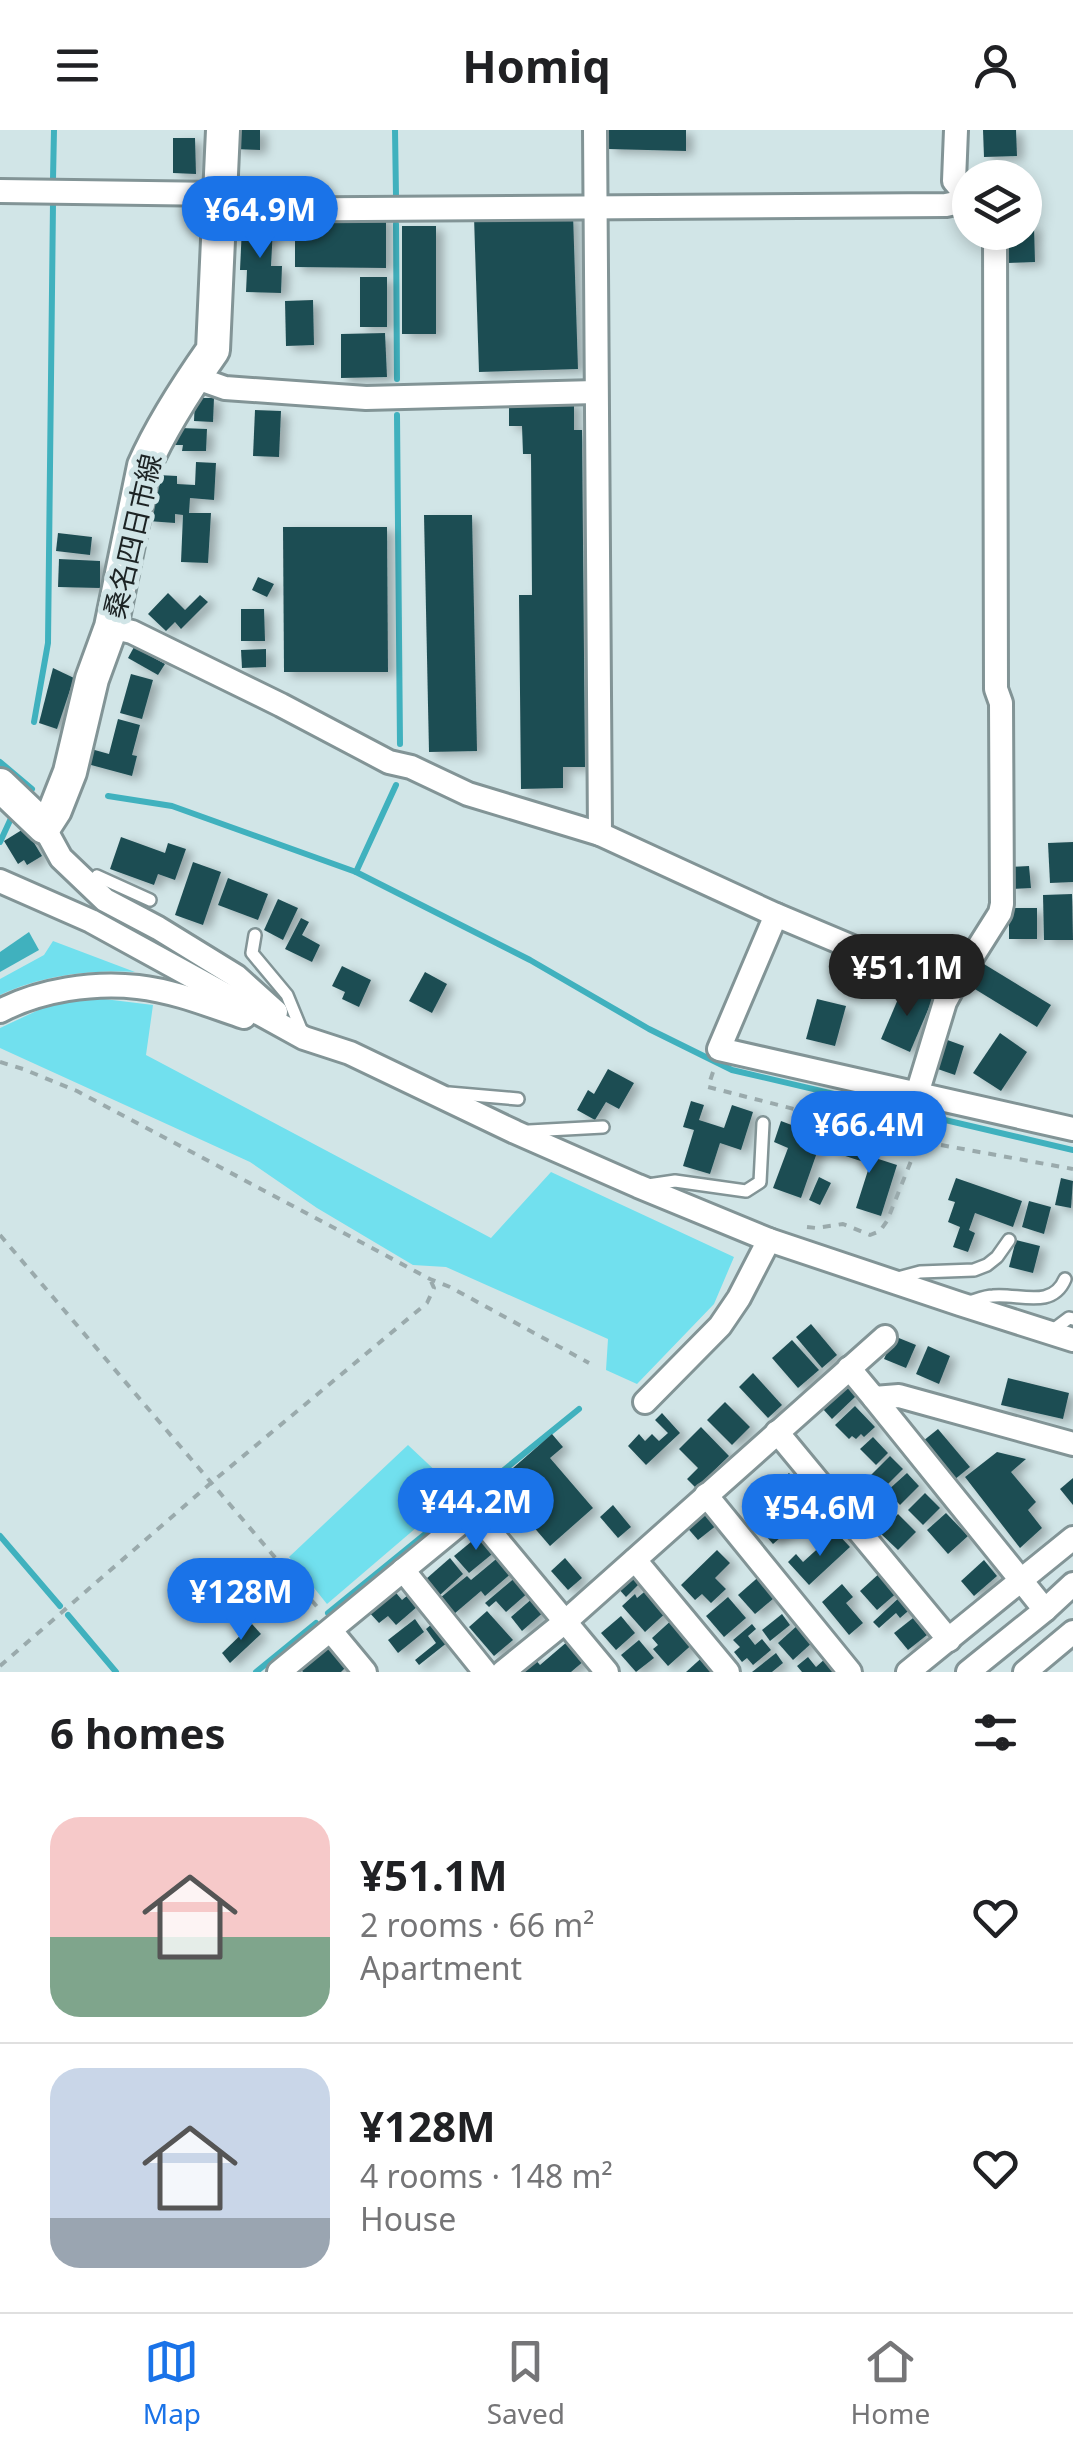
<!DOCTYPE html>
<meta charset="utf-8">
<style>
:root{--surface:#fff;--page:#f6f6f6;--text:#202124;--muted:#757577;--line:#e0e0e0;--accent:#1a73e8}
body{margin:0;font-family:"Noto Sans","Noto Sans JP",sans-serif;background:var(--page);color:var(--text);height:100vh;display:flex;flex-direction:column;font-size:38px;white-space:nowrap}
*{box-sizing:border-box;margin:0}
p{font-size:32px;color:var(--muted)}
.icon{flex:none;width:55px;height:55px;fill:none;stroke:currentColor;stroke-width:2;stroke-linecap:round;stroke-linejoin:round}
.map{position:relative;height:1542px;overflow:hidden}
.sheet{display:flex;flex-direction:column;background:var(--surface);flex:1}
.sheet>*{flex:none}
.tools{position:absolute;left:952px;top:30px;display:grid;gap:20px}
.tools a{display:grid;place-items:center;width:90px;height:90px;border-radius:50%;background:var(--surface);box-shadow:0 5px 15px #0003;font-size:50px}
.price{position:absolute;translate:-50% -85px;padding:0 22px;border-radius:35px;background:var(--accent);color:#fff;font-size:32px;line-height:65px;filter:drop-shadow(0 2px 5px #0008)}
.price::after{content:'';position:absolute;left:50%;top:60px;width:30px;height:22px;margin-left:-15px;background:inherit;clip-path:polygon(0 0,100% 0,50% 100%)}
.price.active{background:#222;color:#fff}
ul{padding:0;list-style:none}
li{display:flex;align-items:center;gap:30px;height:250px;padding:0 50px}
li+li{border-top:2px solid var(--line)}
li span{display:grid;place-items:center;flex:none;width:280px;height:200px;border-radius:30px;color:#555}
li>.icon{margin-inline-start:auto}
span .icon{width:120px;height:120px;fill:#fffc;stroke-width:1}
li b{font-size:42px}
h2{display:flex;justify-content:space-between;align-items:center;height:120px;padding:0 50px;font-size:42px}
header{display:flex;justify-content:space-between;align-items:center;height:130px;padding:0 50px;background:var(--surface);font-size:45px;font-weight:700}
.dock{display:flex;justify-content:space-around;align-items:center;height:140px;border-top:2px solid var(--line);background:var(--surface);font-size:28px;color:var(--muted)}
.dock a{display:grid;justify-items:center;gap:5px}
.dock .active{color:var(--accent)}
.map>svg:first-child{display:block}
</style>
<header><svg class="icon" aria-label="menu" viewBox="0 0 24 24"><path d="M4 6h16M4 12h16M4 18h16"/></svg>Homiq<svg class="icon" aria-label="person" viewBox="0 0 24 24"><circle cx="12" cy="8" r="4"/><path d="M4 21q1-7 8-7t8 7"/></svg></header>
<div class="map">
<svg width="1073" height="1542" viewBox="0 0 1073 1542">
<defs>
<filter id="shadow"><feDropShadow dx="7" dy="4" stdDeviation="5" flood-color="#0004"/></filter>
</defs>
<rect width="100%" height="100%" fill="#d1e5e7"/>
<g fill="#71e0ee">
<path d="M53,811L135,842C87,840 44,845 0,865V849L44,825Z"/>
<polygon points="88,867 153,875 146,925 491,1108 551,1042 734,1127 714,1174 637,1254 606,1240 608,1209 446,1137 413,1135 317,1078 250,1032 0,918 0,898 47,876"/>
<polygon points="408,1315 458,1362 327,1474 289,1427"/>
</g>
<polygon fill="#40b1be" points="29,802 39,820 0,842 0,822"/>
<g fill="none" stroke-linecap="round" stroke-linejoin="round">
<g stroke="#40b1be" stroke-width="6">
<polyline points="395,0 396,66"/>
<polyline points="53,49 54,0"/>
<polyline points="396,94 397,249"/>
<polyline points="397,285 400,614"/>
<polyline points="34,592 48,513 53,73"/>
<polyline points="0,632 32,659"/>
<polyline points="108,666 172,676 356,742 530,830 649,899 732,940 1073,1020"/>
<polyline points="0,712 13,684"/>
<polyline points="356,742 396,655"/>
<polyline points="0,1406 60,1476"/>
<polyline points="328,1483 579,1279"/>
<polyline points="68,1485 116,1542"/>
<polyline points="256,1542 316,1493"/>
</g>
</g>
<g fill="#1f4d53" filter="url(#shadow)">
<polygon points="235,0 260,0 260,20 234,19"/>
<polygon points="609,0 686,0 686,21 608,19"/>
<polygon points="983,0 1016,0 1017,26 984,27"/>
<polygon points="173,8 195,8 196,44 173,43"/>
<polygon points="573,84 578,239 479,242 474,87"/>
<polygon points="295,85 386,86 386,138 295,137"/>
<rect x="402" y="96" width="34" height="108"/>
<polygon points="1025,96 1034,96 1035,132 1008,133 1007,102 1025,102"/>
<polygon points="242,97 273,98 271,136 282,136 281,163 246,162 247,140 240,140"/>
<rect x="360" y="147" width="27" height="50"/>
<polygon points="313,170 314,215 286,216 285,171"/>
<polygon points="385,203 387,247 341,248 341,204"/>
<polygon points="195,268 214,268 213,292 194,291"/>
<polygon points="574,271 574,300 582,300 585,637 563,637 563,658 521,659 519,465 532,465 531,324 523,324 522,296 509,296 509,272"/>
<polygon points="255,280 281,281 279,327 253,326"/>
<polygon points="181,298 207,299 206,321 182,321 183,315 175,315 175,302 181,302"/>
<polygon points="196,332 216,333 214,370 190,368 189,383 211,383 208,433 181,432 183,385 175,384 175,393 148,391 150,351 158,351 158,345 177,346 177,354 195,355"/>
<polygon points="424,385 472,385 477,621 429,622"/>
<polygon points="283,397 387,397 388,542 284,542"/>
<polygon points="58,403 92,407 90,425 56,421"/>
<polygon points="59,429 100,431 100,458 58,457"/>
<polygon points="258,447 274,454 267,467 252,460"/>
<polygon points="168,463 185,480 200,465 208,472 181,499 175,492 166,501 148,484"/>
<polygon points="241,479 264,479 265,511 241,511"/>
<polygon points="134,517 165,534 158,545 128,528"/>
<polygon points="266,519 266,537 242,538 241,520"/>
<polygon points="53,538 74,548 57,599 39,593"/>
<polygon points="131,544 153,550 142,589 120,583"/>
<polygon points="118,589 140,595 132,625 137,626 132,646 80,632 84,617 109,624"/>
<polygon points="25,698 42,726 27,735 24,730 18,734 4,711"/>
<polygon points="121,707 165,723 168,713 186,719 175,750 158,744 154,755 110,739"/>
<polygon points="1073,712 1073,752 1050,753 1048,713"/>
<polygon points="193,732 221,742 203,795 175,785"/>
<polygon points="1029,736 1031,758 1012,759 1010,737"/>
<polygon points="228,748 268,764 258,790 218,775"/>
<polygon points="1072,764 1073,810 1044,810 1043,765"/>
<polygon points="278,769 298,778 283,810 264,800"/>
<rect x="1009" y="778" width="28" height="31"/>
<polygon points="301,788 309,792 302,805 320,815 312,832 285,819"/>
<polygon points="979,831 1051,875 1037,897 965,853"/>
<polygon points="342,836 371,850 359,877 342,869 345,862 332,856"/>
<polygon points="425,842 447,854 432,883 409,871"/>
<polygon points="904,855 933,868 910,922 881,909"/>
<polygon points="817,869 846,876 835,916 806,909"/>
<polygon points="1000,903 1027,922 1001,961 973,943"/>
<polygon points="942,908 964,916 955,945 932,937"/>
<polygon points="608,939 634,953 619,979 606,972 595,990 577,980 588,960 594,964"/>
<polygon points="691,971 704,975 699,990 724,998 732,975 753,982 741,1020 720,1013 710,1044 683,1036 694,1000 683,997"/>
<polygon points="781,991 805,1000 802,1008 820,1014 801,1068 773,1058 788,1018 774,1012"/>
<polygon points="839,1005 866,1014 863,1024 897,1035 881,1086 856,1078 870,1034 833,1022"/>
<polygon points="819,1047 831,1053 820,1075 809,1070"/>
<polygon points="956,1048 1022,1071 1013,1097 975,1083 969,1100 975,1103 968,1122 953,1117 960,1097 948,1092 955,1072 948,1070"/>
<polygon points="1061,1048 1073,1051 1071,1078 1055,1075"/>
<polygon points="1029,1071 1051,1077 1044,1104 1022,1097"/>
<polygon points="1016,1110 1040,1116 1033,1143 1009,1137"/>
<polygon points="811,1194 837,1225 822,1238 796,1207"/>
<polygon points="894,1206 916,1215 906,1238 884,1229"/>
<polygon points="792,1210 819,1240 798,1258 772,1228"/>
<polygon points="928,1216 950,1226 939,1254 916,1244"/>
<polygon points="753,1243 782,1275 768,1288 739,1257"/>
<polygon points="1008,1248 1069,1263 1063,1289 1001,1275"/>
<polygon points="845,1255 856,1266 832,1289 822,1278"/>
<polygon points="725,1272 750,1297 732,1315 707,1290"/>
<polygon points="855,1276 875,1297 864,1307 861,1304 856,1309 852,1306 849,1309 835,1295"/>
<polygon points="662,1283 680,1303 646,1335 628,1316 639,1304 645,1311 652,1304 659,1311 668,1303 655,1290"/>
<polygon points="701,1297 729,1326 696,1358 687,1349 698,1338 679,1319"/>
<polygon points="938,1299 970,1337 954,1350 923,1311"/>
<polygon points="552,1304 563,1317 550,1328 593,1378 550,1416 519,1380 528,1372 505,1345"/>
<polygon points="873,1307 888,1323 876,1335 860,1319"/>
<polygon points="997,1322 1026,1329 1011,1342 1036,1372 1028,1380 1042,1398 1020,1418 965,1347"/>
<polygon points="890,1326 903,1339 882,1360 869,1347"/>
<polygon points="789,1343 817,1376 773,1414 744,1381"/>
<polygon points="907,1343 919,1356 900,1375 887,1361"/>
<polygon points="498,1346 517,1369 498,1386 478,1363"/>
<polygon points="1073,1348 1073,1375 1060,1359"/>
<polygon points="862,1351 879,1369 864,1382 848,1364"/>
<polygon points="925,1363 940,1378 923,1395 908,1380"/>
<polygon points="613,1375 631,1397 618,1408 600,1387"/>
<polygon points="702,1378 717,1395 698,1410 684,1394"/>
<polygon points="946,1383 968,1406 948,1424 927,1400"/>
<polygon points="898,1384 916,1402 898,1420 880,1403"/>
<polygon points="483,1402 497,1420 469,1443 454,1426"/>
<polygon points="836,1402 850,1417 809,1455 788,1432 796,1424 803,1432"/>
<polygon points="717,1420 730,1433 715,1448 726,1459 711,1473 702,1464 695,1470 681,1455"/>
<polygon points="501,1425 514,1441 485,1466 481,1461 454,1484 440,1468 467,1446 471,1450"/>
<polygon points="450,1428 463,1444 440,1465 426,1449"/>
<polygon points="565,1428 582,1448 568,1460 551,1441"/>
<polygon points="984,1430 997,1446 974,1466 961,1451"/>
<polygon points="633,1441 642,1451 626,1467 616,1456"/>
<polygon points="882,1441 899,1461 877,1480 860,1461"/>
<polygon points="763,1443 780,1463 755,1484 738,1465"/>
<polygon points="517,1446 530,1461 506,1482 496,1471 489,1477 485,1473"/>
<polygon points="842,1454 853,1467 846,1473 863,1493 849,1505 822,1472"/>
<polygon points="392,1458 402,1470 408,1465 418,1476 396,1495 388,1486 379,1493 367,1480"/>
<polygon points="649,1458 669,1480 645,1502 622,1476 635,1464 637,1468"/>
<polygon points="903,1464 914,1476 900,1488 896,1483 879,1498 873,1492"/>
<polygon points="534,1467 546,1480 522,1501 511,1487"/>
<polygon points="728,1467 746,1488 724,1507 706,1486"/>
<polygon points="487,1481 513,1510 494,1526 469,1497"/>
<polygon points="782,1484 790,1495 770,1511 762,1500"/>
<polygon points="621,1486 635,1503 616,1520 601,1503"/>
<polygon points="675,1487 696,1511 668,1536 653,1519 658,1515 652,1508"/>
<polygon points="913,1488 927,1505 908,1520 894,1503"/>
<polygon points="415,1489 424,1502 398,1523 388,1510"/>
<polygon points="433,1493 448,1512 419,1535 415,1530 436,1513 426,1499"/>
<polygon points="252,1494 261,1504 230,1533 222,1523"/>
<polygon points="752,1494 756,1499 748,1506 755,1515 762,1509 771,1520 753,1535 747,1528 742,1532 734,1522 740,1517 733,1510"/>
<polygon points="799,1494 814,1511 793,1530 778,1513"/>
<polygon points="639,1510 654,1528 636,1542 621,1525"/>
<polygon points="568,1511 585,1530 571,1542 517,1542 534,1528 540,1535"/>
<polygon points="326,1515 346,1537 341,1542 303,1542 300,1539"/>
<polygon points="707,1523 723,1542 686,1542"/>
<polygon points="776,1523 783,1533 772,1542 752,1542"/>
<polygon points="808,1527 816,1537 827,1527 839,1542 802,1542 797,1536"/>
</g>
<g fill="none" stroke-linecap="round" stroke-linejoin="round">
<g stroke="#829496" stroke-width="16">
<g id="service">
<polyline points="90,757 97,746 150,770"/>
<polyline points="255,805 252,823 287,865 303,904"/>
<polyline points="449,963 518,969"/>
<polyline points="529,1001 603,997"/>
<polyline points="648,1055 675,1051 746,1061 760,1052 763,993"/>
<polyline points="894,1149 920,1142 974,1140 987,1135 997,1127 1009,1110"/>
<path d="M969,1172C976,1170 985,1166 993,1166C1018,1163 1052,1180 1065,1149"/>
<polyline points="1049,1203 1069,1188 1073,1189"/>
</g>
</g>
<g stroke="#829496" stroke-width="28">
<g id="minor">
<polyline points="595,0 600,704"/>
<polyline points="956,0 954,51 970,70"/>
<polyline points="0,61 221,64"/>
<polyline points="220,80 946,75 970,70"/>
<polyline points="194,247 225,258 366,268 596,262"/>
<polyline points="111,497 132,502 281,575 389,632 411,637 468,664 600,704 776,785 952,859 1000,783 1002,774 1001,573 996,559 995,102"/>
<polyline points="44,697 61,728 105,770 158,798 236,846 276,882"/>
<polyline points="0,751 91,791 304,908 350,923 515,1002 638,1056 769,1110 960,1174 1073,1210"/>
<polyline points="776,785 719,919 1073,999"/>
<path d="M0,881C40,860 93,852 138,857C174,861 211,876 244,887"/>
<polyline points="917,964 945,872 952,859"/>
<polyline points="849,1238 874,1268 899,1266 1073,1314"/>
<polyline points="874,1268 1045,1480"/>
<polyline points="645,1272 720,1196 739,1168 769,1110"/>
<polyline points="777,1302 949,1510"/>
<polyline points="706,1365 850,1542"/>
<polyline points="635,1430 728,1542"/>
<polyline points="403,1440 485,1542"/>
<polyline points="331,1501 365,1542"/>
<polyline points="279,1542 474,1382 607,1542"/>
<polyline points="503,1542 566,1491 885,1207"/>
<polyline points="908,1542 1073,1408"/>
<polyline points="968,1542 1045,1480 1073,1454"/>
<polyline points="1025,1542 1073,1502"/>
</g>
</g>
<g stroke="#829496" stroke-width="38">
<path id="secondary" d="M0,655L44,697L55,680L70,642L92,549L111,497L144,336C162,295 187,257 213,220L223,0"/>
</g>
<g stroke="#9aaaac" stroke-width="4" stroke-dasharray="8 8" stroke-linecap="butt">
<polyline points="0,932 23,939 77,961 430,1149 450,1157 589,1233"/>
<polyline points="713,942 708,957 919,1011 1073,1039"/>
<polyline points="807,1097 816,1098 843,1094 870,1105 880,1101 887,1091 919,1011 925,987"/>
<polyline points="0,1105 319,1479"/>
<polyline points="0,1536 212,1352 427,1173 434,1158 430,1149"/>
</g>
<use href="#service" stroke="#fff" stroke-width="11"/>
<use href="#minor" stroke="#fff" stroke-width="22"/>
<use href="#secondary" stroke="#fff" stroke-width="32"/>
</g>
<g text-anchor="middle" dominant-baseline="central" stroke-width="10" stroke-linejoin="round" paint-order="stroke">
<g font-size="28" fill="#1c2324" stroke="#d1e5e7">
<text transform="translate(132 406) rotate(-77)">桑名四日市線</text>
</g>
</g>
</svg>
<div class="tools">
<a><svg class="icon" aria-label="layers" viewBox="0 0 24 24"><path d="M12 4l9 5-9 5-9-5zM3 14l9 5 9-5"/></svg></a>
</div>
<b class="price" style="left:260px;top:131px">¥64.9M</b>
<b class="price active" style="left:907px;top:889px">¥51.1M</b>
<b class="price" style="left:869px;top:1046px">¥66.4M</b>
<b class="price" style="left:476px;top:1423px">¥44.2M</b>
<b class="price" style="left:820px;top:1429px">¥54.6M</b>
<b class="price" style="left:241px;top:1513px">¥128M</b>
</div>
<section class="sheet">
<h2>6 homes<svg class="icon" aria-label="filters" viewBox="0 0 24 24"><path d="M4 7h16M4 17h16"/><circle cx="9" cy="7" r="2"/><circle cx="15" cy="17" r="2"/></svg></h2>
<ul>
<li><span style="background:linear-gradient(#f6c9c9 60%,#7fa58c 0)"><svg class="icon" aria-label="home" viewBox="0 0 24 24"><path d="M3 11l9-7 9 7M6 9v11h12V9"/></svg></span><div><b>¥51.1M</b><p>2 rooms · 66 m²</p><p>Apartment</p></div><svg class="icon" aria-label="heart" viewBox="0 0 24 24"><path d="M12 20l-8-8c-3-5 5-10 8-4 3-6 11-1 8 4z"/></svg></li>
<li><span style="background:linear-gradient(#c9d6e8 75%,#9aa5b1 0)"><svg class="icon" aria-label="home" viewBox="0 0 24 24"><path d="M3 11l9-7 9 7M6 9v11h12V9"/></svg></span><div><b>¥128M</b><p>4 rooms · 148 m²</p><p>House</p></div><svg class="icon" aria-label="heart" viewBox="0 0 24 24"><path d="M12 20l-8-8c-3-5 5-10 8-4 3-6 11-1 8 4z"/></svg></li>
</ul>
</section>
<nav class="dock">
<a class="active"><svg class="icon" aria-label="map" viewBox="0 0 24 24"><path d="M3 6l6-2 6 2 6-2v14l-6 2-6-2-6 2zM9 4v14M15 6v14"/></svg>Map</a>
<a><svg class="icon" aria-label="saved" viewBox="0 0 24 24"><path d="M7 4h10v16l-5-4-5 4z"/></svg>Saved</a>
<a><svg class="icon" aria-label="home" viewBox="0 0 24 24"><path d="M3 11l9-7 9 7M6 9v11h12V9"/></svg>Home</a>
</nav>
